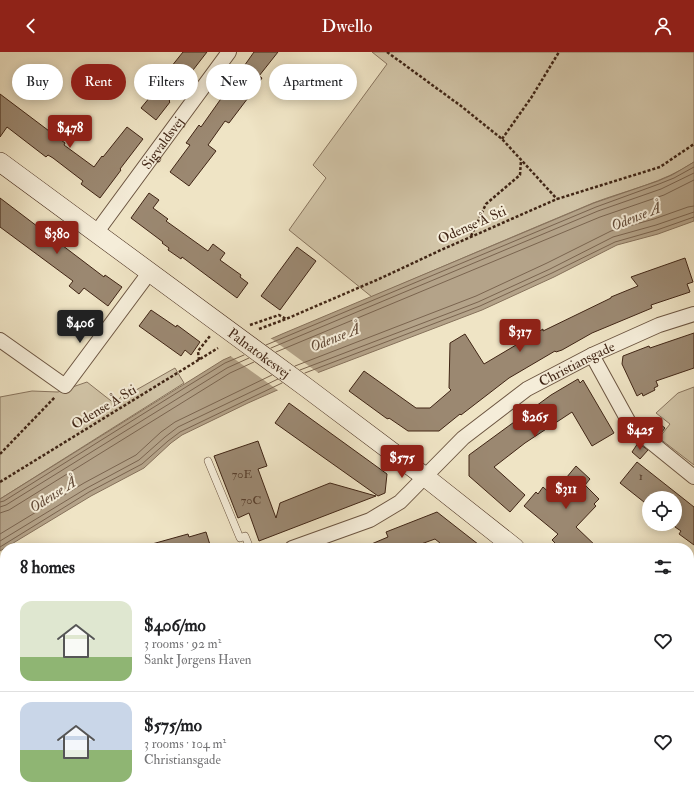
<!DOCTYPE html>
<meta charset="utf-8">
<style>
:root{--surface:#fff;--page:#f6f6f6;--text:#202124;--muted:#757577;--line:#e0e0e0;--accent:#8f2418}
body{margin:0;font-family:"IM FELL Double Pica",serif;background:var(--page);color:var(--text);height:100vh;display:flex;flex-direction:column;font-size:15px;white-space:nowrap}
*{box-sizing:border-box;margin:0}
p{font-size:13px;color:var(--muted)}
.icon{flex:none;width:22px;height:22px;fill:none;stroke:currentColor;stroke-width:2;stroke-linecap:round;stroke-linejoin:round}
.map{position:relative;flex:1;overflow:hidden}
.details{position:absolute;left:0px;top:491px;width:694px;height:256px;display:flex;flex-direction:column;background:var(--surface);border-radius:16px 16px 0 0;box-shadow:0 2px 10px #0003}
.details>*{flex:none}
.hud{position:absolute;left:12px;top:12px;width:400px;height:36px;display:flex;gap:8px}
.tools{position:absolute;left:642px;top:439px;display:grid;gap:8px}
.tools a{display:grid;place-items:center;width:40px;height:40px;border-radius:50%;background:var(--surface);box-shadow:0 2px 10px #0003;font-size:20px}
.price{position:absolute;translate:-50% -34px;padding:0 9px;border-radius:4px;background:var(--accent);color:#fff;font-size:13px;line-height:26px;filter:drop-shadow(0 1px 2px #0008)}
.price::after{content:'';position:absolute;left:50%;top:24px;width:12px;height:9px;margin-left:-6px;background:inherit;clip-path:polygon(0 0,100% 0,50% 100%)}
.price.selected{background:#222;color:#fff}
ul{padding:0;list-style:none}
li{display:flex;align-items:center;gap:12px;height:100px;padding:0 20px}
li+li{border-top:1px solid var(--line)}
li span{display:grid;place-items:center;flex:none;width:112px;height:80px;border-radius:12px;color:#555}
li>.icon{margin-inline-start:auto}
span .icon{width:48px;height:48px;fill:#fffc;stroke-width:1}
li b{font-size:17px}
h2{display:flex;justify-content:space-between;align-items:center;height:48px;padding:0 20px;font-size:17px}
.pill{padding:0 14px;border-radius:18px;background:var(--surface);box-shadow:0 2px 10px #0003;font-size:14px;line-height:36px}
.pill.selected{background:var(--accent);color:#fff}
header{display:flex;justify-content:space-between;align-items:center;height:52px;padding:0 20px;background:var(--accent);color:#fff;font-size:18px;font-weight:600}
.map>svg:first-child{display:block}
</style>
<header><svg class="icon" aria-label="back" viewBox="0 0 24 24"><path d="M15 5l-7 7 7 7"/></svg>Dwello<svg class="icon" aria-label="person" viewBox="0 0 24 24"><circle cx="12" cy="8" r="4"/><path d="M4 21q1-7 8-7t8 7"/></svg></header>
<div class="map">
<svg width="694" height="747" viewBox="0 0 694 747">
<rect width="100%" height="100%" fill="#efe4c5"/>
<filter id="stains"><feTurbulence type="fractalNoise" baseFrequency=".005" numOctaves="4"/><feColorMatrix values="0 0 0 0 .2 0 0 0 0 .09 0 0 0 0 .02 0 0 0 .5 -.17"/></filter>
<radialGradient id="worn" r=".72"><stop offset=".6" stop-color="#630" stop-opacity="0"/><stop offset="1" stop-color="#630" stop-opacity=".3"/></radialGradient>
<g fill="#d1c4a7" stroke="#88745e">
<path d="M372,0H694V110C663,131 627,138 593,151C519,182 446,213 372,245L289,178L326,126L313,113L387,12Z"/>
<polygon points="175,316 184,331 0,447 0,345 32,339 58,340 87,330 115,352 125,340 129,342"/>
<polygon points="694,335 694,413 659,386 670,372 656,361 678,341"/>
<polygon points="362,742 535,742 539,747 355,747"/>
</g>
<polygon fill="#b4a389" stroke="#86715b" points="694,110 694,169 658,182 617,193 554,225 482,258 309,324 248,351 182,383 171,391 144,416 91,444 0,499 0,447 223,308 282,282 594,151 658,129 672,123"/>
<polygon fill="#efe4c5" points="269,285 320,322 279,339 229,303"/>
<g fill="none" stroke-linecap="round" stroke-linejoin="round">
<g stroke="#7a644f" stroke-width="1">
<polyline points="266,293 596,155 659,132 674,126 694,115"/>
<polyline points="271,296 598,159 661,137 694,121"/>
<polyline points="276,300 600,165 664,143 694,128"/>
<polyline points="295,314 476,244 547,211 611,179 654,167 688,155 694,154"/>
<polyline points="300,318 478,250 550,217 613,185 656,173 694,160"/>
<polyline points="305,321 480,254 552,221 615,190 657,178 694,165"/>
<polyline points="0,450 4,449 186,335 225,311 244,303"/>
<polyline points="0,455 6,453 227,316 249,306"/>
<polyline points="0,461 9,458 230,321 254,310"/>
<polyline points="0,482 84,431 136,403 161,380 175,370 272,323"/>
<polyline points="0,489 87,436 139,408 165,385 178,375 278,327"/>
<polyline points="0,495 89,440 142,412 168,389 180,380 282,331"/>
</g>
</g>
<g fill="#9b8871" stroke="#402515">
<polygon points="183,0 207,0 169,49 170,50 156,68 141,56 169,22 167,20"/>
<polygon points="254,0 278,0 259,24 262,26 251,42 229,71 225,69 208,93 216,99 189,134 170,120 190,93 186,91 199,73 201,75"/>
<polygon points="0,42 65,91 64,93 94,115 102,104 103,105 127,75 143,87 120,117 121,118 100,146 81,132 83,129 53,106 48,103 46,105 7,75 0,85"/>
<polygon points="149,141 159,148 153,156 168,167 166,169 208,199 213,192 225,201 220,208 241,223 240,225 248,231 237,246 182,205 181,207 168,198 169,196 162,191 163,190 131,166"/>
<polygon points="0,146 104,225 105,223 122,235 108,254 84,236 79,242 69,234 73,229 0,175"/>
<polygon points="297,195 316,209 280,258 261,244"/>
<polygon points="685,206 693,230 687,232 690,240 651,253 652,256 592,281 562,298 556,300 555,299 509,326 461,363 460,362 439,379 408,379 389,366 388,367 386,366 349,339 364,319 416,356 430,356 451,338 449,336 450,291 465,282 484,312 543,277 543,279 611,246 611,245 638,234 631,225"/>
<polygon points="151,258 176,275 177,273 200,290 191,303 185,298 181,304 139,274"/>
<polygon points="694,281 694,316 656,329 658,334 654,336 655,338 643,344 642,341 637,344 622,312 623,304 649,294 650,296"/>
<polygon points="578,327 580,331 583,328 614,381 592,394 572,360 525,391 494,415 525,443 510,460 469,424 469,403 551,343"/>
<polygon points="289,351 387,422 385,441 378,444 275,371"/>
<polygon points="656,369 665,376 658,385 649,378"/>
<polygon points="258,389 267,414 258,417 276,466 280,451 330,431 376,444 259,489 249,461 238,466 214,404"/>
<polygon points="638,391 648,398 640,407 632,400"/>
<polygon points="637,410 694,455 694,493 679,482 681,479 675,475 675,446 649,446 649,454 620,431"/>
<polygon points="576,414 590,427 585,433 599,447 594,452 596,454 576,475 598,496 560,496 552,488 558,482 524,454 536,440 538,442 543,435 552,443"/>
<polygon points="437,460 483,496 446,496 435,487 410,496 362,496 388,485 386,480"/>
<polygon points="206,480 211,496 153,496 152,492 188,482 189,485"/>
</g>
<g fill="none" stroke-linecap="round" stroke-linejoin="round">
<g stroke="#6c5541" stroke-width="8">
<polyline id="service" points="208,409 240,486 245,484 250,496"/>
</g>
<g stroke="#6c5541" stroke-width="16">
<g id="minor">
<path id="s1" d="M96,181L229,0"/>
<polyline points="0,288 65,334 149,221"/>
<polyline points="592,303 631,374 694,425"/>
<path id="s2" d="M292,496L370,468L400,450L463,386L527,337L592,303L659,273L694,262"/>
<polyline points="0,600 5,599"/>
<polyline points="199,747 204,742"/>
</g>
</g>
<g stroke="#402515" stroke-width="20">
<g id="secondary">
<path id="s3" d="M0,110L307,336L424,424L515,496"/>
<polyline points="689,700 694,707"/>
</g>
</g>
<g stroke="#402515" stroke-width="2.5" stroke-dasharray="3 2" stroke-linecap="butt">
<polyline points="387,0 461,54 502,87 557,147"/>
<polyline points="502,87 531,46 559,0"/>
<polyline points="471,184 486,152 520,123 521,108"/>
<polyline points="250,273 279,263 286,267"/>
<polyline points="259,277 286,267 379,227 441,198 557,147 660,115 694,92"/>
<polyline points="199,308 198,299 210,284"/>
<polyline points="0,402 55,345"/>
<polyline points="0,430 218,296"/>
<polyline points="416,742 418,747"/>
<polyline points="403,747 410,742"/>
</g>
<use href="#service" stroke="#f5edd9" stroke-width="7"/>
<use href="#minor" stroke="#f5edd9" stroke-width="14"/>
<use href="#secondary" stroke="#f5edd9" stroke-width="19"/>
</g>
<g text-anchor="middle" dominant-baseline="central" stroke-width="4" stroke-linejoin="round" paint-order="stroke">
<g font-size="12" fill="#573e2c">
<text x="242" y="422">70E</text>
<text x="641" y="424">1</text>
<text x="251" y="448">70C</text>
</g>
<g font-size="14" fill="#402515" stroke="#f5edd9">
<text stroke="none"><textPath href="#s1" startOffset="112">Sigvaldsvej</textPath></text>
<text transform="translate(472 173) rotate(-24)">Odense Å Sti</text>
<text stroke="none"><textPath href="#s3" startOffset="322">Palnatokesvej</textPath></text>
<text stroke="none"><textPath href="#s2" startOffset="344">Christiansgade</textPath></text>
<text transform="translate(104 355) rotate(-31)">Odense Å Sti</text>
</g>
<g font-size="15" font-style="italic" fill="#634b38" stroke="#f5edd9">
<text transform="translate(636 165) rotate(-22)">Odense Å</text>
<text transform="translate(335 286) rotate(-22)">Odense Å</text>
<text transform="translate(53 443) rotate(-33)">Odense Å</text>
</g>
</g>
<rect width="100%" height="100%" filter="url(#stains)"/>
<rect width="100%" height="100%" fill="url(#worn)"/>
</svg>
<div class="tools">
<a><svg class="icon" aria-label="locate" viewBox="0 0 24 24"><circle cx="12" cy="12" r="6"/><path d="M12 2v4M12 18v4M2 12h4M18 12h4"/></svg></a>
</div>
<b class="price" style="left:70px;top:97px">$478</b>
<b class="price" style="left:57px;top:203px">$380</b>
<b class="price selected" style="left:80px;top:292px">$406</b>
<b class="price" style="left:520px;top:301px">$317</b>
<b class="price" style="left:535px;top:386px">$265</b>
<b class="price" style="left:640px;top:399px">$425</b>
<b class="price" style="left:402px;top:427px">$575</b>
<b class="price" style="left:566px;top:458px">$311</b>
<div class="hud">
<a class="pill">Buy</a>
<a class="pill selected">Rent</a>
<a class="pill">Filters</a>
<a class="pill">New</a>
<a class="pill">Apartment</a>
</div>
<section class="details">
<h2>8 homes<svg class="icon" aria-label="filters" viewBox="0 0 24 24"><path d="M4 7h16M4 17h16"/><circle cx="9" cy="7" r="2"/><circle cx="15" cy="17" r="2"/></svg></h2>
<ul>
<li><span style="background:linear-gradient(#dfe7d0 70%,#8fb573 0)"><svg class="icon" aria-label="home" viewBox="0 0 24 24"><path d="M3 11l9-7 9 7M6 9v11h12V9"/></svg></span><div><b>$406/mo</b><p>3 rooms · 92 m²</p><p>Sankt Jørgens Haven</p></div><svg class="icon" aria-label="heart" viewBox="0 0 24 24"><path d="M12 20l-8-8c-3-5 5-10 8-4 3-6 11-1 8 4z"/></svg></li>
<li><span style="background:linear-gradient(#c9d6e8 60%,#8fb573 0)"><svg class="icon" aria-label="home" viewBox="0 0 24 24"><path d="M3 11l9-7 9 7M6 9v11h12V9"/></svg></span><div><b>$575/mo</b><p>3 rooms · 104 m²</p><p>Christiansgade</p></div><svg class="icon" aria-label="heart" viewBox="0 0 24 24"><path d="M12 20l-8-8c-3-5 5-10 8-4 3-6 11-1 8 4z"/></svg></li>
</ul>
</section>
</div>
